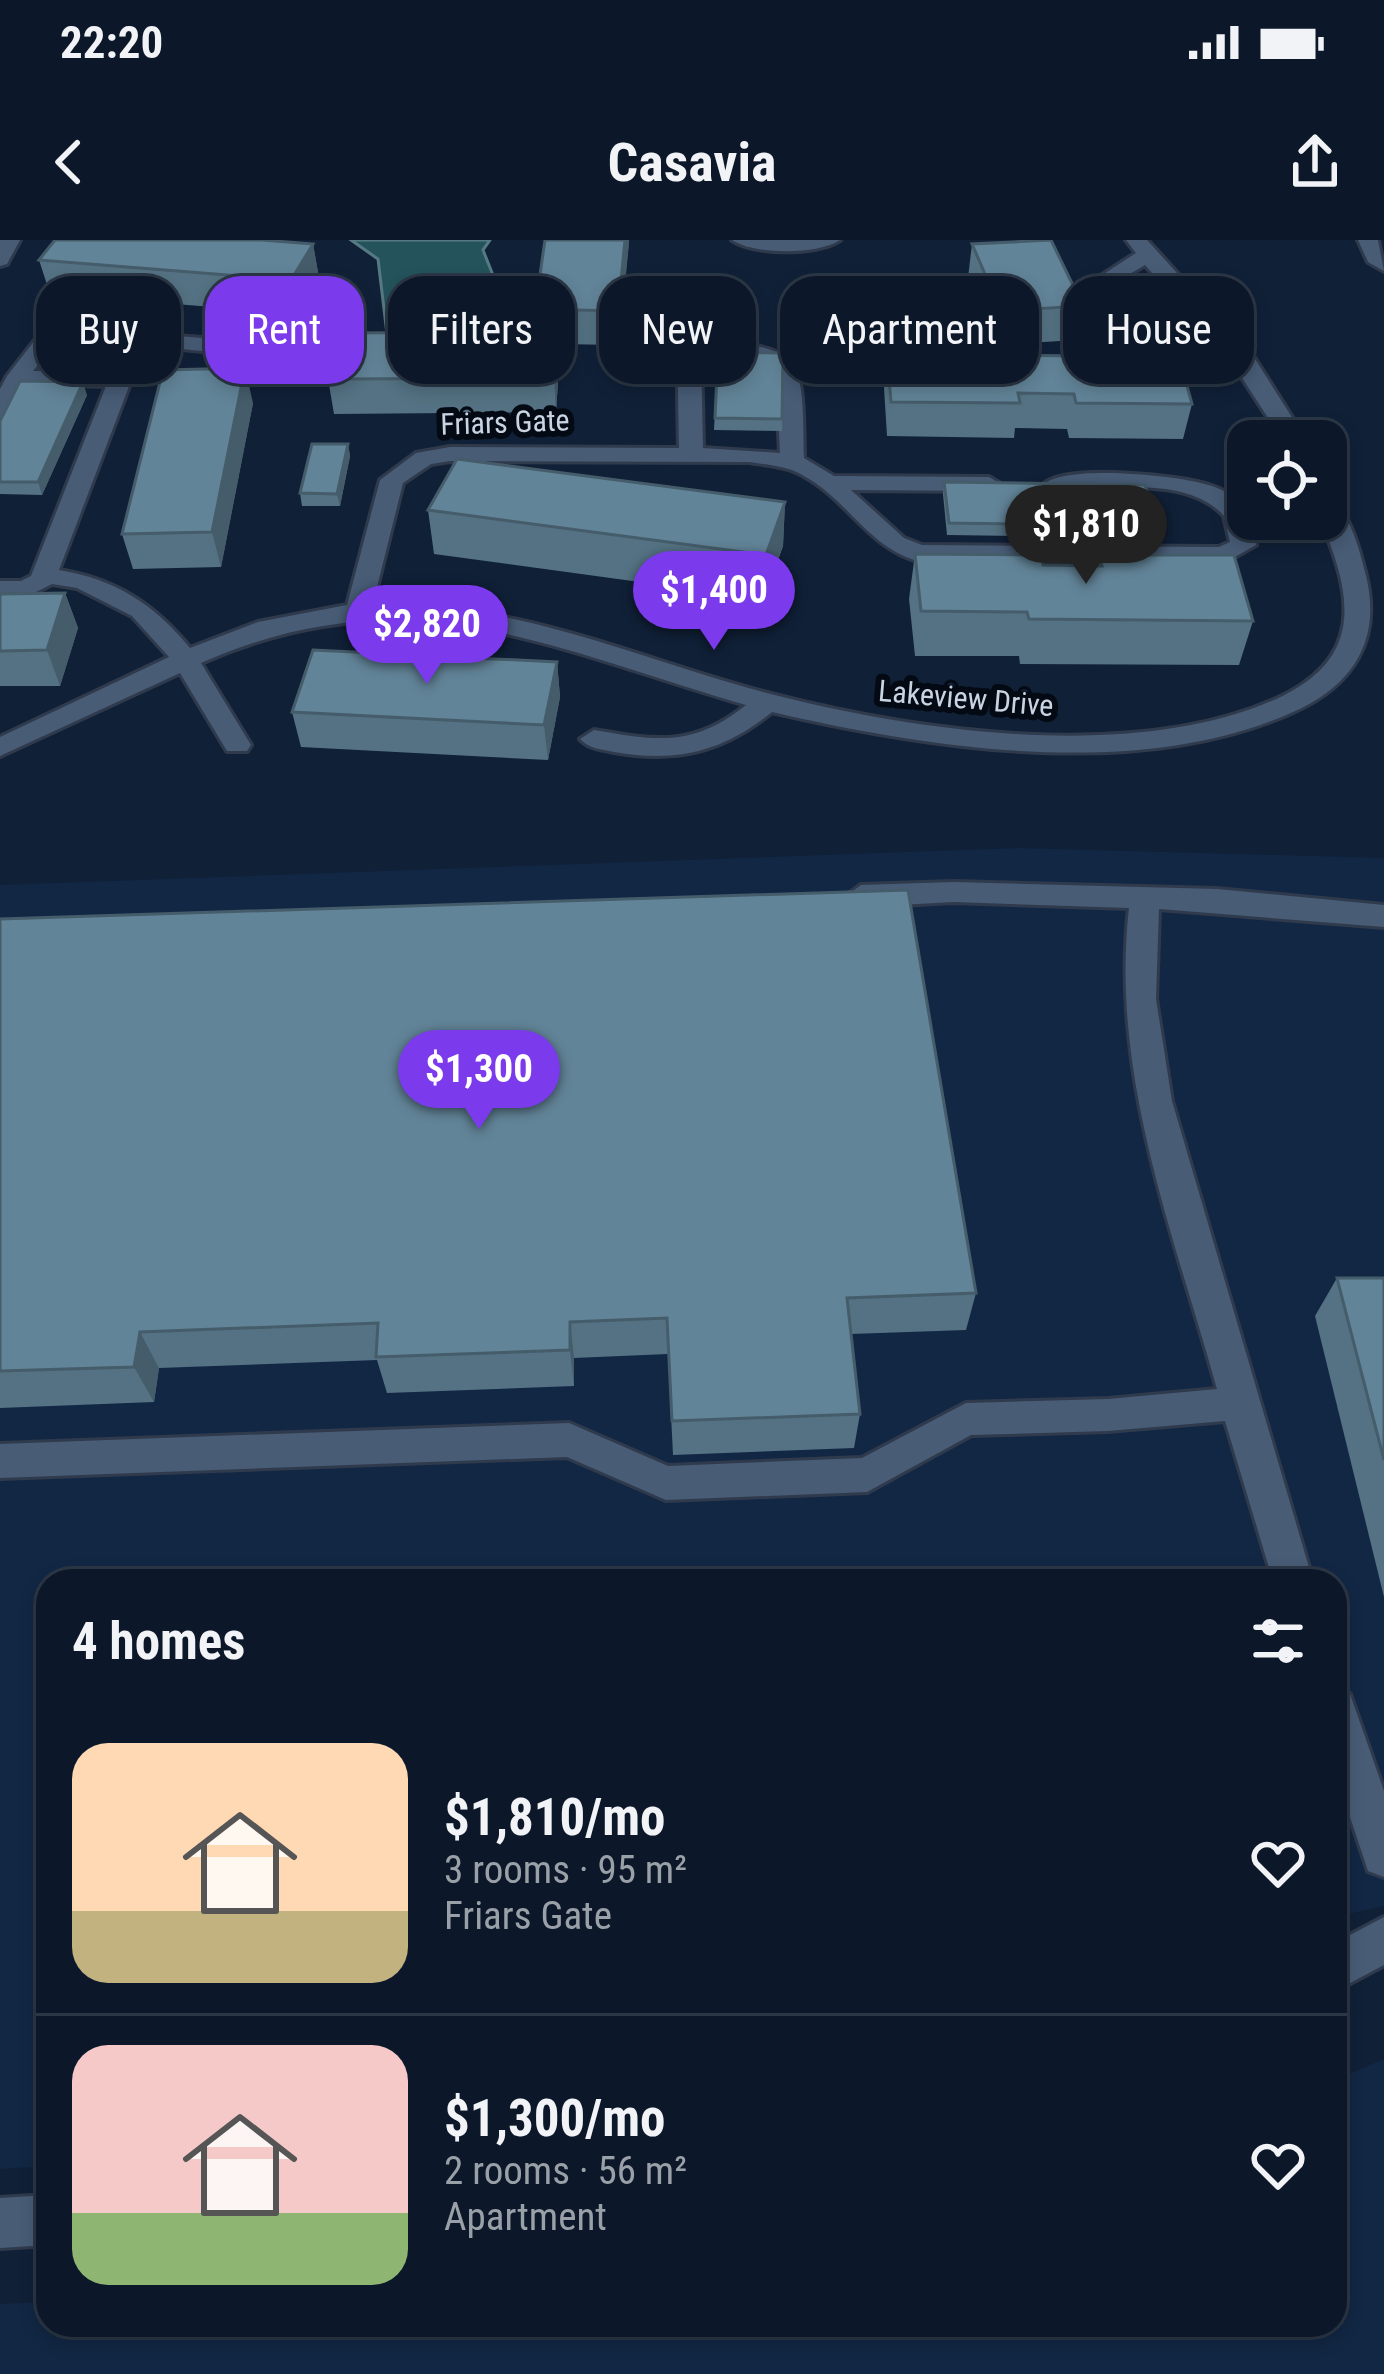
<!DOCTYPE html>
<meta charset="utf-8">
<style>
:root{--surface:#0c1829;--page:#1a2535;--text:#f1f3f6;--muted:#9aa0a8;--line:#2c3746;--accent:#7c3aed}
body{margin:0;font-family:"Roboto Condensed",sans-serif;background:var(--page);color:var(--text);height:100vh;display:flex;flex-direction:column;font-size:45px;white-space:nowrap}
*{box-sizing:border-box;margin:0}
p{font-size:39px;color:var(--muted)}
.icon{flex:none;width:66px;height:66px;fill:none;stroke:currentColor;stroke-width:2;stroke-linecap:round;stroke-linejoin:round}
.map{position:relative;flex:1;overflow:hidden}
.side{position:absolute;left:36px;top:1329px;width:1311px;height:768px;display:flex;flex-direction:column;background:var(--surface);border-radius:36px;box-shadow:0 6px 18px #0003,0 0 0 3px var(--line)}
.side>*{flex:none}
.guide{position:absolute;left:36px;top:36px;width:1314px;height:108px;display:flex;gap:24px}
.tools{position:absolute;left:1227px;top:180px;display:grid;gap:24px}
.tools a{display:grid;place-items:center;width:120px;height:120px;border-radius:24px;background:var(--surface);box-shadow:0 6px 18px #0003,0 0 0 3px var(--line);font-size:60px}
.price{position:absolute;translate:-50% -102px;padding:0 27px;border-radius:42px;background:var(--accent);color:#fff;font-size:39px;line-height:78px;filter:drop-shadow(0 3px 6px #0008)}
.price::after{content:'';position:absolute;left:50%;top:72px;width:36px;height:27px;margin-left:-18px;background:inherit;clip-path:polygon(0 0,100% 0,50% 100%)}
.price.current{background:#222;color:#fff}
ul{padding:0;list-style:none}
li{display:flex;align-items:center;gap:36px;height:300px;padding:0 36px}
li+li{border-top:3px solid var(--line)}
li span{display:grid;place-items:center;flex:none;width:336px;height:240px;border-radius:36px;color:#555}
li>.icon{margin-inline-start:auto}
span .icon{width:144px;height:144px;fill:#fffc;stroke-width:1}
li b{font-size:51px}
h2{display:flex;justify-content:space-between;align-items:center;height:144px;padding:0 36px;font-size:51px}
.tag{padding:0 42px;border-radius:36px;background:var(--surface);box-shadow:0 6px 18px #0003,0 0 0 3px var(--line);font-size:42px;line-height:108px}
.tag.current{background:var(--accent);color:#fff}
.status{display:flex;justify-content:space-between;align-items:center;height:84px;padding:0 60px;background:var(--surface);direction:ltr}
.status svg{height:33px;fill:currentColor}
header{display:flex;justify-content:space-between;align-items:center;height:156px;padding:0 36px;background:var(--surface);font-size:54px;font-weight:700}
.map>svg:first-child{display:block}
</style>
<div class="status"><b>22:20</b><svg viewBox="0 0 49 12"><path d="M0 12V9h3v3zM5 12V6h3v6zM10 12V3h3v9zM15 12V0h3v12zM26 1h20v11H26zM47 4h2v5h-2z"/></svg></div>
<header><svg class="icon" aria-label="back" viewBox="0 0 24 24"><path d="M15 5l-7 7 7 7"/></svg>Casavia<svg class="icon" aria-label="share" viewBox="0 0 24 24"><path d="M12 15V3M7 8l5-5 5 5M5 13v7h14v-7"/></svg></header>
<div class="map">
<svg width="1384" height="2134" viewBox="0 0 1384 2134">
<rect width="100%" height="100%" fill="#102037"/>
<g fill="#122744">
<polygon points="1020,608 1384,618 1384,1666 1335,1677 1335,1341 48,1341 48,1926 0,1929 0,645"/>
<polygon points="1384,1819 1384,2134 0,2134 0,2064 48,2062 48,2085 1335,2085 1335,1840"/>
</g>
<polygon fill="#24535c" stroke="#567a84" stroke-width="3" points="351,0 490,0 483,10 504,63 507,83 490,99 387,94 378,19"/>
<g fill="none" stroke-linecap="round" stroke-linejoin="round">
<g stroke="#303a4d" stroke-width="6">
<g id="minor">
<polygon points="0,0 20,0 7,24 0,26"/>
<path d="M732,0H840C818,15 754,15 732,0Z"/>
<path d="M1126,0H1147L1255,119L1307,201H1283L1237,130C1167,127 1122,112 1096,39L1136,13ZM1145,25L1226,116C1172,115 1139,93 1118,41Z"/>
<polygon points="1358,0 1378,0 1384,31 1368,22"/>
<path d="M687,39L698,45L699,101C808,105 802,119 804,218L834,236L989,237L1001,244L989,251L851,250L904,298L922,305L1219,307L1230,302L1224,276C1187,234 1106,250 1056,251L1044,244C1067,224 1181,235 1212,246C1225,250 1233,257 1242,267H1248V279H1257L1250,281L1256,305L1224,323L918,321C869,308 847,259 804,236C788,226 768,225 749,222L450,221L431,224L403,243L373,363C422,364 470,369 518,380C604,399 686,432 771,454C918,492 1133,522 1274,460C1364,420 1354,358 1320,279H1326V258C1348,263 1361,315 1366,336C1382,401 1352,446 1293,472C1139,541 932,509 772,472C723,512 676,523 614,512C601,509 589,509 580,499L594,490C657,501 694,507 746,465C547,407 407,332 201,423L251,505L247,511H227L180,433L0,516V497L169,417L132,376L77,348L52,344L26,357H0V341H21L31,336L106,146L25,144L8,177L0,179V149L7,136L35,100L58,87L257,102L268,109L257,116L160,107L131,141L59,330C115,339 154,364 190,408L258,382L347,365L380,240L416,213L450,207L679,208L676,45ZM69,99L138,105L114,132L33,131L51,109ZM701,114L755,119L776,129L780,213L703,208Z"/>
<path d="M954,642L1217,649L1384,665V687L1159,669L1156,759L1172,861L1313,1341H1273L1225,1181L1108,1191L971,1195L867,1252L666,1260L567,1217L0,1238V1204L569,1183L668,1226L862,1218L966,1163L1108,1159L1217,1149C1173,992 1110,833 1129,668L954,662L861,667L846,656L861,645Z"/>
<polygon points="1335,1448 1350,1454 1384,1551 1384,1637 1368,1631 1335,1532"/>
<polygon points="1384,1677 1384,1725 1335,1751 1335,1703"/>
<polygon points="48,1955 48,2005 0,2008 0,1958"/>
</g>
</g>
<use href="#minor" fill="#485c76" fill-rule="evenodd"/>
</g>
<g fill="#547283">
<polygon points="545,0 629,0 619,105 558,104 559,127 556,172 334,174 328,139 536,92 535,69"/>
<polygon points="313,4 319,38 298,74 50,54 39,20"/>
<polygon points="972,4 1083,66 1076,100 995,105 968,38"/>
<polygon points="718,112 783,113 782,191 714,190"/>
<polygon points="887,114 1192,164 1183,199 1069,198 1067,189 1015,188 1014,198 887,196 884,148"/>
<polygon points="87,155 42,255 0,254 0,181"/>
<polygon points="253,163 221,327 133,329 122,294"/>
<polygon points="348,204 350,216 340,266 302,266 300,253"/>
<polygon points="944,242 1155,286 1152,298 947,295 943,254"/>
<polygon points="785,262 783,306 764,359 434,314 428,270"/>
<polygon points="915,314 1043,325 1097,326 1099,315 1253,381 1239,425 1020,424 1019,416 915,416 909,359"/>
<polygon points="65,353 78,388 60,446 0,446 0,354"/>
<polygon points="557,422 560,457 548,520 301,507 292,472"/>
<polygon points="0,679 976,1053 966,1090 851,1094 860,1174 854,1208 673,1215 668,1114 574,1118 574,1146 387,1153 377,1120 159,1128 154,1162 0,1168"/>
<polygon points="1337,1038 1384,1038 1384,1357 1315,1076"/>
</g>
<g fill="#455c6a">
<polygon points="625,0 629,0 629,4 619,105 618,71"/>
<polygon points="313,4 319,38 298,74 291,40"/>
<polygon points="557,92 559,127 556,172 554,138"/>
<polygon points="245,128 253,163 221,327 212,292"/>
<polygon points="83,142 87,155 42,255 38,242"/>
<polygon points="348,204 350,216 340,266 337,254"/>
<polygon points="785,262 783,306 764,359 766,315"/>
<polygon points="65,353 78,388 60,446 47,410"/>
<polygon points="557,422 560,457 548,520 544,485"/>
<polygon points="570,1082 574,1118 574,1146 570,1110"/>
<polygon points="140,1092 159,1128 154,1162 134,1127"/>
</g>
<g fill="#628498" stroke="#455c6a" stroke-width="3">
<polygon points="55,0 262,0 313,4 291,40 39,20"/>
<polygon points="545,0 625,0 618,71 535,69"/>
<polygon points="1051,0 1083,66 1001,71 972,4"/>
<polygon points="557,92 554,138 328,139 337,93"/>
<polygon points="718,112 783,113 782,179 715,178"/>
<polygon points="887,114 1179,117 1192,164 1076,163 1074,154 1018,153 1020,163 891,162"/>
<polygon points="245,128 212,292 122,294 163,130"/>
<polygon points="20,141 83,142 38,242 0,242 0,181"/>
<polygon points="312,204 348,204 337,254 300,253"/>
<polygon points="457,219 785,262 766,315 428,270"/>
<polygon points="944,242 1145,245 1155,286 949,283"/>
<polygon points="915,314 1041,315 1043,325 1102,326 1099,315 1234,315 1253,381 1029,379 1027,372 921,371"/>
<polygon points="65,353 47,410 0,411 0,354"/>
<polygon points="313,410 557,422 544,485 292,472"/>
<polygon points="908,650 976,1053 847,1058 860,1174 672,1181 667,1078 570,1082 570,1110 376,1117 378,1083 140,1092 134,1127 0,1131 0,679"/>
<polygon points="1337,1038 1384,1038 1384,1220"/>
</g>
<g text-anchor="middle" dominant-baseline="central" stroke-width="12" stroke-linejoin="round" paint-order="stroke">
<g font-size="30" fill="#c9d4e3" stroke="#040a14">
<text transform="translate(505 182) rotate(-2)">Friars Gate</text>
<text transform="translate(966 458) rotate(5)">Lakeview Drive</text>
</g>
</g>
</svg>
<div class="tools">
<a><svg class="icon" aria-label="locate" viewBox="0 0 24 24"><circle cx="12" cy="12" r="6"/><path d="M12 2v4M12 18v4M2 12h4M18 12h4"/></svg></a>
</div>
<b class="price current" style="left:1086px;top:347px">$1,810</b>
<b class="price" style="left:714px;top:413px">$1,400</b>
<b class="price" style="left:427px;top:447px">$2,820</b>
<b class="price" style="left:479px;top:892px">$1,300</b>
<div class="guide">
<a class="tag">Buy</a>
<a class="tag current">Rent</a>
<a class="tag">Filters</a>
<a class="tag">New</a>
<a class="tag">Apartment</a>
<a class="tag">House</a>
</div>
<section class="side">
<h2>4 homes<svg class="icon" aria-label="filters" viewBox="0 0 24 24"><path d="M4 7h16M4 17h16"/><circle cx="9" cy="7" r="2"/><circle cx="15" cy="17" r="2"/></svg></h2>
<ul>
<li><span style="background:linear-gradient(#ffd9b3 70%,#c2b280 0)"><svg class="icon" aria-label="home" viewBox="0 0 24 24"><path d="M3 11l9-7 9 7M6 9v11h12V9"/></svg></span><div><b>$1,810/mo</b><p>3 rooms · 95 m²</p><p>Friars Gate</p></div><svg class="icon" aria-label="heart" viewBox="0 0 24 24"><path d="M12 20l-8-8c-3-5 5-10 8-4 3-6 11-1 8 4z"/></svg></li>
<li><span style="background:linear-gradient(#f6c9c9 70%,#8fb573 0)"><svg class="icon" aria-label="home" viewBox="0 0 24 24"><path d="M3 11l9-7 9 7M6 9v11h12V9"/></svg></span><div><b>$1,300/mo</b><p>2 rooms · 56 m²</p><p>Apartment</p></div><svg class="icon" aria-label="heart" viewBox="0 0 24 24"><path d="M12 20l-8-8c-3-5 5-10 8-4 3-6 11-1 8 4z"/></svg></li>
</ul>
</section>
</div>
